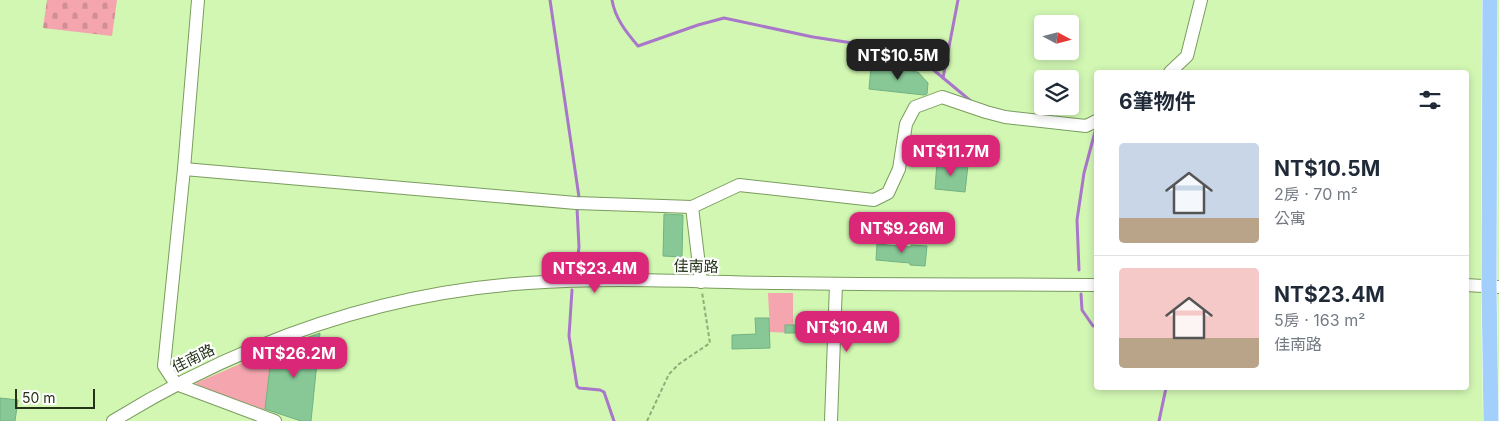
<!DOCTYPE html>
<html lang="zh-TW">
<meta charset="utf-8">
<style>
:root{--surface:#fff;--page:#f6f6f7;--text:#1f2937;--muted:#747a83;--line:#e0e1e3;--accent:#db2777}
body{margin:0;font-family:Inter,"Noto Sans TC",sans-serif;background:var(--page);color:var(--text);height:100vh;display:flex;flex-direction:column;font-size:19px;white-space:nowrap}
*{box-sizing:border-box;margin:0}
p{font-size:16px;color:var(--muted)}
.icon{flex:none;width:28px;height:28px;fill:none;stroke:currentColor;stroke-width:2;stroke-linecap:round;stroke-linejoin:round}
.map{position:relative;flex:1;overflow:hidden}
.panel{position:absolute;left:1094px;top:70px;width:375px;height:320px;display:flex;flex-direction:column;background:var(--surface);border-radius:5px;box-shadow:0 2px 8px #0003}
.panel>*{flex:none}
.needle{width:32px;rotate:97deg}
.tools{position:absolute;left:1034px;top:15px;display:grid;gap:10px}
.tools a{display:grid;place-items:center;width:45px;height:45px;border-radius:5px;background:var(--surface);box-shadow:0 2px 8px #0003;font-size:25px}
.scale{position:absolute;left:15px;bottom:12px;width:80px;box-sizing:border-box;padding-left:5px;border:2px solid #243217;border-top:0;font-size:14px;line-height:18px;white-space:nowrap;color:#243217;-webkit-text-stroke:4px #fff;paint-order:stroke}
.price{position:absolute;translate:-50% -42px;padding:0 11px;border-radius:10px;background:var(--accent);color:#fff;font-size:16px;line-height:32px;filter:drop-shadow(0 1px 2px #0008)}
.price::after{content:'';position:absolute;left:50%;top:30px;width:15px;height:11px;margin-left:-8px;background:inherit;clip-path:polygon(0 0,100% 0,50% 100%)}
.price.on{background:#222;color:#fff}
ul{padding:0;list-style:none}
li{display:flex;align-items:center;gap:15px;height:125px;padding:0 25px}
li+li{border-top:1px solid var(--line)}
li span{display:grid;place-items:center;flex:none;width:140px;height:100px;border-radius:5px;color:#555}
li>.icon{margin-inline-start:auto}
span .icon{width:60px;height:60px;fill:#fffc;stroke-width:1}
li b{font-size:21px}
h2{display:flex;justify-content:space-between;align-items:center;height:60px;padding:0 25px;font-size:21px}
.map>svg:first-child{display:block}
</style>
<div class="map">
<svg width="1499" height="421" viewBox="0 0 1499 421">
<defs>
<pattern id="cemetery-stones" width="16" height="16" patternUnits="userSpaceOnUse" patternTransform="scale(1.25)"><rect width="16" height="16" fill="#f4a5ae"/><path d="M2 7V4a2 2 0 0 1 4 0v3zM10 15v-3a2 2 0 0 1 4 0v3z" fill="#d18e95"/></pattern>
</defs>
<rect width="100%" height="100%" fill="#d2f7b3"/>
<g fill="#f4a5ae">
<polygon points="768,293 793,293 793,333 770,332"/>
<polygon points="272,350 265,410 198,387 196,383"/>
</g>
<polygon fill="url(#cemetery-stones)" points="47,0 117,0 112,36 43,28"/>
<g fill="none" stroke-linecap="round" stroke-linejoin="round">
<g stroke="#a977c9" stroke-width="3">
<polyline points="550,0 579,197"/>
<path d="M612,0C615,18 626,32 638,46L698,25L724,18L813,37L905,51L918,57L972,102"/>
<polyline points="943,78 958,0"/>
<polyline points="577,263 579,247 577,208"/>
<polyline points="1079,270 1077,220 1084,173 1096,128"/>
<polyline points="572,290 569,336 577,386 579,388 600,390 604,392 614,421"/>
<polyline points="1081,294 1082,310 1093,326 1096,326"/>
<polyline points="1159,421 1166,388"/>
</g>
</g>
<g fill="#88c897" stroke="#72b282">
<polygon points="871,67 918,72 928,83 927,94 924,95 869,89"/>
<polygon points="937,162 968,165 965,192 935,189"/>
<polygon points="664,214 683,215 682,257 663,256"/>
<polygon points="877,244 911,247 911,245 927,246 925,266 910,265 910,263 876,260"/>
<polygon points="755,318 769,318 770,348 732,349 732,335 756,334"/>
<rect x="785" y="325" width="39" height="8"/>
<polygon points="320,333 311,421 301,421 265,409 272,350"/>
<polygon points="0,398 18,400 15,421 0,421"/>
</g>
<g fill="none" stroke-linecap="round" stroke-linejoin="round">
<g stroke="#7a9c5d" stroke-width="14">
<g id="minor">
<polyline points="198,0 184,169 164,366 176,384 275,421"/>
<polyline points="1170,72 1187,56 1201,0"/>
<polyline points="184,169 576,203 692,207 739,185 874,200 888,193 899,169 906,124 915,107 942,97 986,112 1005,117 1086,126 1096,121"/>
<polyline points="692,207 701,282"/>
<polyline points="1466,285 1499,287"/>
<path d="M113,421C240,343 378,293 528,283C612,277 697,282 781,283C886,285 991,284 1096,285"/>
<polyline points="831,421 836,284"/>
</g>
</g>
<g stroke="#fff" stroke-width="16">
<polyline id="major" points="1490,0 1489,286 1491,421"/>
</g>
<polyline stroke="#90ac78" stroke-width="2" stroke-dasharray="4 2.5" stroke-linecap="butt" points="647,421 669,374 679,364 710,343 702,292"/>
<use href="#minor" stroke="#fff" stroke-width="12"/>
<use href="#major" stroke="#a3cffd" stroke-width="15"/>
</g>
<g text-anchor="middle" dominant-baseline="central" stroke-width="4.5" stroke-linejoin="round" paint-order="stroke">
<g font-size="15" fill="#243217" stroke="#fff">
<text transform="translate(696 266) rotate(1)">佳南路</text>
<text transform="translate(193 358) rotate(-26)">佳南路</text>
</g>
</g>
</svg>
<div class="tools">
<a><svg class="needle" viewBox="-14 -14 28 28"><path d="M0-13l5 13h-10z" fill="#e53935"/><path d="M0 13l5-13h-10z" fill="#747a83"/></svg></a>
<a><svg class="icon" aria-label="layers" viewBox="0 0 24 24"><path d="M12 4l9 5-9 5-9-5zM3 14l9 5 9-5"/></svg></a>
</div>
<div class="scale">50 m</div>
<b class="price on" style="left:898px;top:81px">NT$10.5M</b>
<b class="price" style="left:951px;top:177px">NT$11.7M</b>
<b class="price" style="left:902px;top:254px">NT$9.26M</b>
<b class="price" style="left:595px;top:294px">NT$23.4M</b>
<b class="price" style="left:847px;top:353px">NT$10.4M</b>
<b class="price" style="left:294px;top:379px">NT$26.2M</b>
<section class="panel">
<h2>6筆物件<svg class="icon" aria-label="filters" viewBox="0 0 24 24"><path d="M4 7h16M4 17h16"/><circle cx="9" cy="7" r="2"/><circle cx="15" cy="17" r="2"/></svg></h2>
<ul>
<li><span style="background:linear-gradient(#c9d6e8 75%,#b9a48a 0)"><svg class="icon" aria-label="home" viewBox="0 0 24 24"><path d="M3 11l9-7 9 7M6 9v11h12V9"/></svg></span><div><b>NT$10.5M</b><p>2房 · 70 m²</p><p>公寓</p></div></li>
<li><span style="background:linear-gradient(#f6c9c9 70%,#b9a48a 0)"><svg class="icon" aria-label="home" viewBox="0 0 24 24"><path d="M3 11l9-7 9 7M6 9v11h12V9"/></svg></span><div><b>NT$23.4M</b><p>5房 · 163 m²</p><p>佳南路</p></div></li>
</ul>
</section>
</div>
